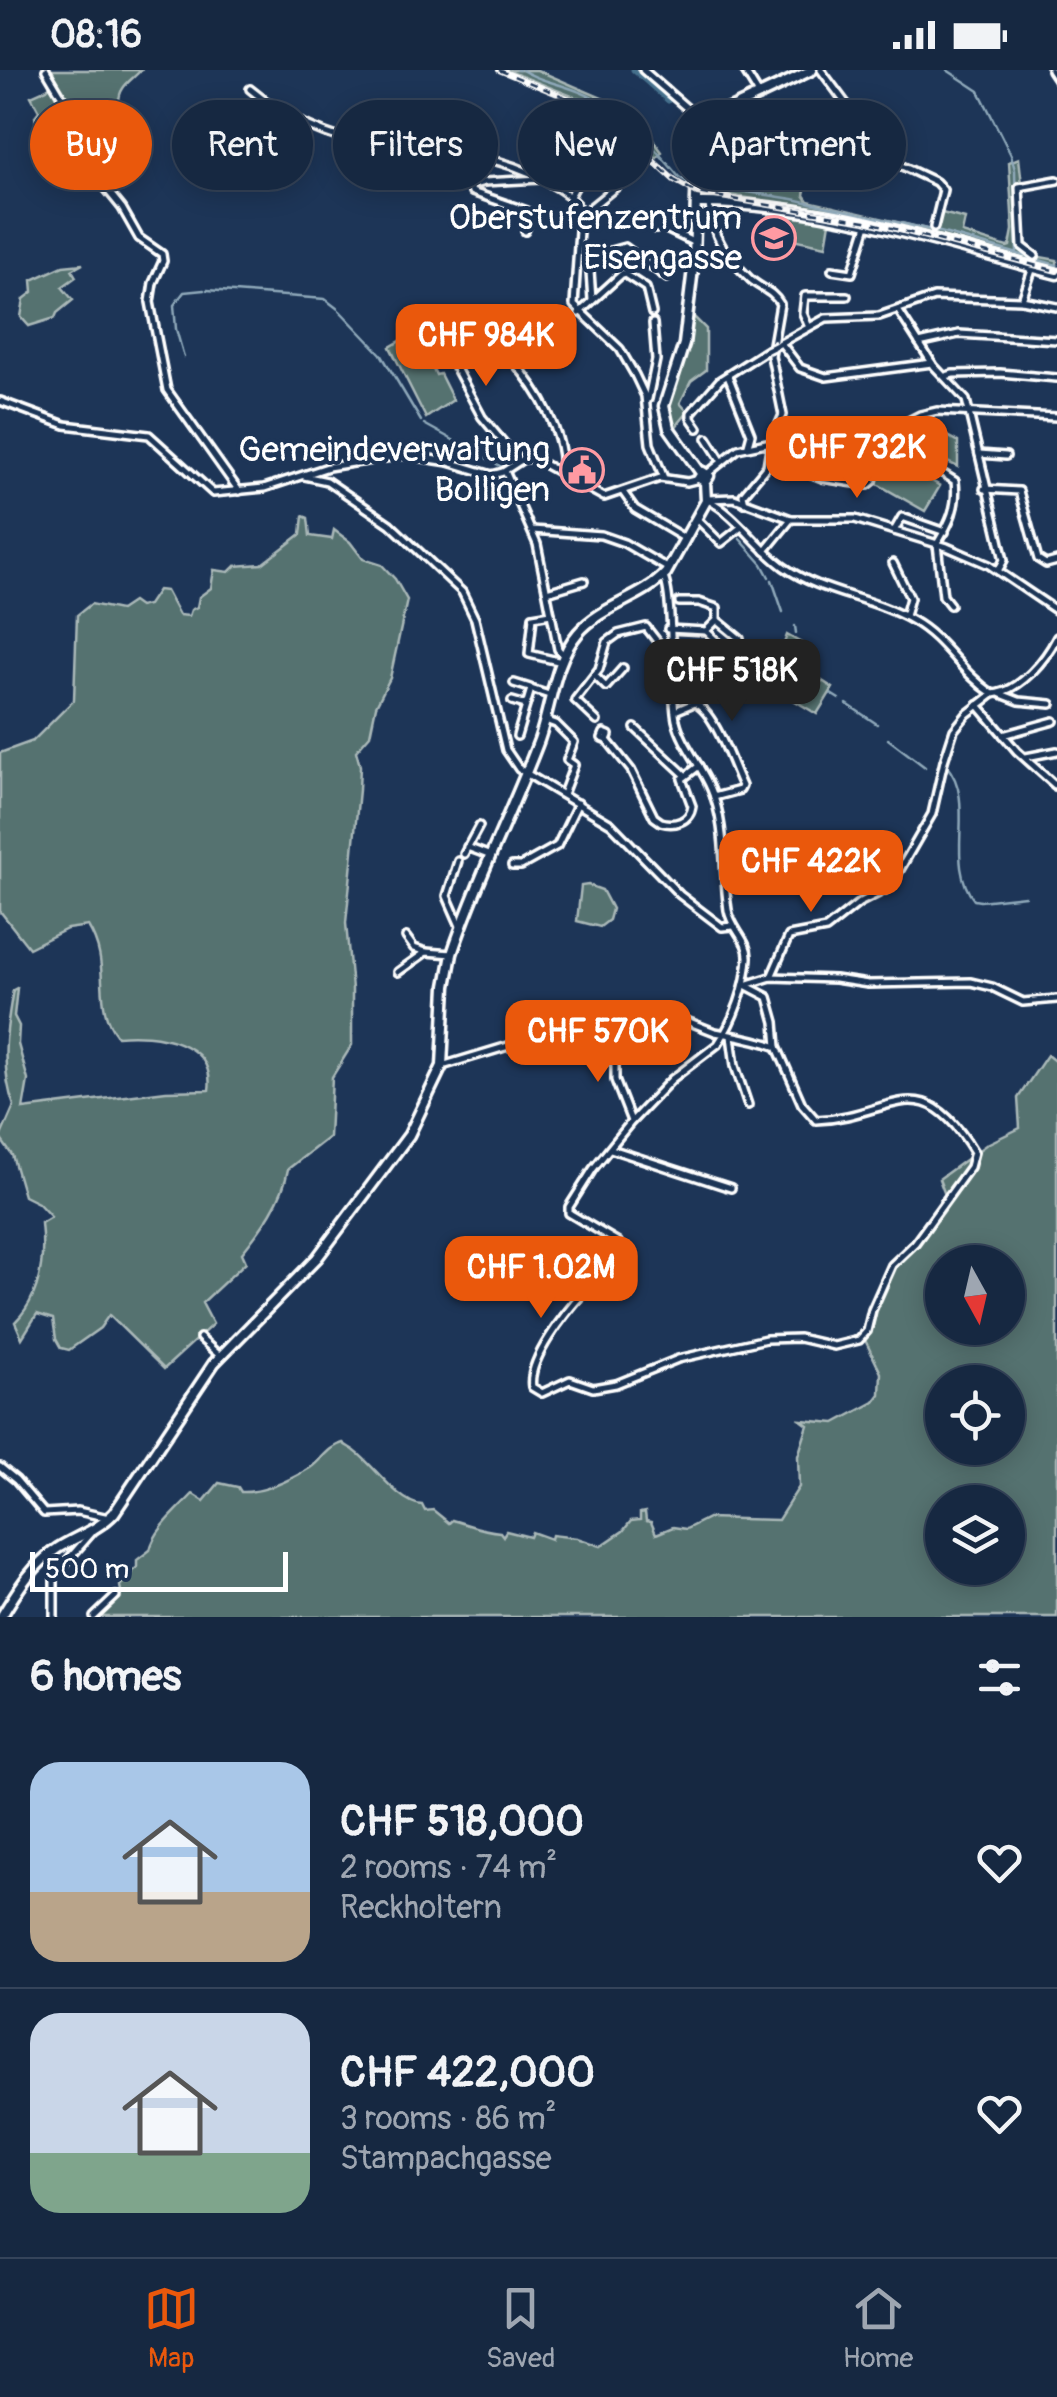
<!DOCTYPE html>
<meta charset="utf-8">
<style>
:root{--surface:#162841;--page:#23344c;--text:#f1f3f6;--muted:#9ea6b1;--line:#35445a;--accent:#ea580c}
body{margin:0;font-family:Pangolin,sans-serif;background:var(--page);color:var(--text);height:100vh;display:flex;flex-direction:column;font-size:38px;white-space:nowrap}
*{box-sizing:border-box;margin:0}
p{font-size:32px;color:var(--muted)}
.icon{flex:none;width:55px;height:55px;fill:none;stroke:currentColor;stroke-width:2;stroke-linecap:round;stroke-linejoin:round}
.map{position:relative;height:1547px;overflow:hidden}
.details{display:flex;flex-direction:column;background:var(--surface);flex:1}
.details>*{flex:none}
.banner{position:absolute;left:30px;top:30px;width:998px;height:90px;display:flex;gap:20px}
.needle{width:65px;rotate:172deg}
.fabs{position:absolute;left:925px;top:1175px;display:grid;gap:20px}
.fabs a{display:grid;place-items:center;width:100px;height:100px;border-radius:50%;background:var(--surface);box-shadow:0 5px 25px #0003,0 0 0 2px var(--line);font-size:50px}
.scale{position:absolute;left:30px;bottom:25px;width:258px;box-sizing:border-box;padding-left:10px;border:5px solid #fff;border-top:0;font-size:28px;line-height:35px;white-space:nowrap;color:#fff;-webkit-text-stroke:8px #1d3557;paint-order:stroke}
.price{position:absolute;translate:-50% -85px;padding:0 22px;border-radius:20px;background:var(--accent);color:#fff;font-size:32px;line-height:65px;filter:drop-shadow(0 2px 5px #0008)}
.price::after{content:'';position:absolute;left:50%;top:60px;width:30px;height:22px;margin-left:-15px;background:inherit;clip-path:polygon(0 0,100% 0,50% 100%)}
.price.active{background:#222;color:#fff}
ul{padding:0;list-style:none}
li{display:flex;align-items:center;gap:30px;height:250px;padding:0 30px}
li+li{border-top:2px solid var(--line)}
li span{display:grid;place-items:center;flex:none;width:280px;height:200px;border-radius:30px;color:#555}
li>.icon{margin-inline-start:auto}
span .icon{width:120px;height:120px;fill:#fffc;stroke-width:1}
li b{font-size:42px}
h2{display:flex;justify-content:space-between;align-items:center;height:120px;padding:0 30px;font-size:42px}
.pill{padding:0 35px;border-radius:45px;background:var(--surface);box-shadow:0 5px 25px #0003,0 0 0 2px var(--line);font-size:35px;line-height:90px}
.pill.active{background:var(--accent);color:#fff}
.status{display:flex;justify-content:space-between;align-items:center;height:70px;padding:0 50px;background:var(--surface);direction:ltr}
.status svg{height:28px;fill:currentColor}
.menu{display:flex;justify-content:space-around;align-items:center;height:140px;border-top:2px solid var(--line);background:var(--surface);font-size:28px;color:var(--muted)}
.menu a{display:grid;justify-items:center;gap:5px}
.menu .active{color:var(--accent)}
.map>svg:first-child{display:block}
</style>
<div class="status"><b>08:16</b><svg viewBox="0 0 49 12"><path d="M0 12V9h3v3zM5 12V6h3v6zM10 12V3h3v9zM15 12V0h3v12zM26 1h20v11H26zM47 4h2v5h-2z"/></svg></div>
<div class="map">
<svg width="1057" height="1547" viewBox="0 0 1057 1547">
<rect width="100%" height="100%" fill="#1d3557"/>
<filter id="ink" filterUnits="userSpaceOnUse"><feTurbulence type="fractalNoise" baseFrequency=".01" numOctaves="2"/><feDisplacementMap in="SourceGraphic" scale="20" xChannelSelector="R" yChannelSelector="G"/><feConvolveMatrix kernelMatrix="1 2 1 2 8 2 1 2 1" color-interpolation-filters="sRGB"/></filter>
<g filter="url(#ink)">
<g fill="#547270" stroke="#aab8b8" stroke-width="2.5" fill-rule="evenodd">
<path d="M47,0H141C131,11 119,16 119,32L125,36L123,40L108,47L82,74L74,65L66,71V65L57,49L36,53L35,46L39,41L31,26L47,19L54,10Z"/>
<polygon points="506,0 537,0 632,41 662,82 657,88 600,37"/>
<path d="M1019,88L1022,114L1019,117L1022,176L1035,186L1057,190V197L850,144L716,123L703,118L701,106L720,110C753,88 754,107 784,109L786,105L807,110L804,125L808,131L935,161L942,143L965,149L962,163L1007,177L1010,176L1013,160L1009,92Z"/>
<polygon points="769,140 830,152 826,176 788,168 786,171 778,169 780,158 767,155"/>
<polygon points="83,194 72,200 76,207 62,217 73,230 57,243 55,248 29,256 21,247 24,229 33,222 32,210 63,196"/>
<polygon points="691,244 706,259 706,300 691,311 680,333 688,342 673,360 666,334"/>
<polygon points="416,262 436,305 440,304 453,330 426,348 390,277"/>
<path d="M918,350L958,372V397L939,388L927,408L940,416L925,441L874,412C880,385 894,365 918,350Z"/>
<path d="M303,446L308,448L310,466L332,469L334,460L350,472L363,489L382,495L395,509L407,530L390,608L376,636L370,665L356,681L360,696L359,720L346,853L352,919V975L332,1007L329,1067L288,1099C283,1130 262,1158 242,1183L246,1192L202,1233L213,1254L164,1299L109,1245L100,1258L69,1280L61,1278L56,1269L53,1249L37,1244L22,1268L15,1252C41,1226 45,1189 41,1153L51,1147L38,1133L24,1126L12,1085L0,1068L14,1036C0,998 6,959 13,920L17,918L14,946L19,956L18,974L28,1010L23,1039L166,1021L209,1020C216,971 154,962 117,966C91,933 113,896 88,856L67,859L29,878L0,841V683L33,671L74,630L77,545L91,534L120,540L132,532L139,537L148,535L158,520L166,521L179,545L189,546L191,540L197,537L199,527L211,518L214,500L229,502L235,496L262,494L301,464Z"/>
<polygon points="787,565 814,580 811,586 817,590 810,603 833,618 817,644 775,619 779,587"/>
<polygon points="588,815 602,820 612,839 609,850 600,857 577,851 581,816"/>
<path d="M1047,985L1057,993V1547H94L121,1521L120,1516L137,1497V1490L150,1480C155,1459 178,1440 193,1424L204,1431L219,1413L238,1417L241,1422C265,1423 290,1410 310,1398C322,1390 327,1377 343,1373C347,1377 352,1378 356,1382C372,1393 399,1434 422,1435L425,1441L433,1440L449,1453L452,1450C469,1455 483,1461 500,1462L503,1466L506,1461L530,1467L532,1462L551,1469L552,1465L577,1468L601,1476L623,1461L631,1451L640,1450V1443L645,1442L646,1451L651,1452L656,1464L673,1457L686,1459L708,1448L778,1450L799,1417L798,1386L808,1355L801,1350L835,1353L874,1332L880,1324L881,1303L865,1270L890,1198L948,1133L939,1109L987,1074L1020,1058L1018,1028ZM942,1192H1008V1258H942ZM942,1312H1008V1378H942ZM942,1432H1008V1498H942Z"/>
</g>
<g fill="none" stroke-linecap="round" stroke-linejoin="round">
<g stroke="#8fa9ba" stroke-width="2.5">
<polyline points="517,0 519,0"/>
<path d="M522,0C537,10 556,13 572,19C617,34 649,71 679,107L691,114"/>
<polyline points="947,0 979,21 1011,85 1015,100 1017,183"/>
<polyline points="701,115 793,129 940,162 1057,195"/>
<polyline points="207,220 325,229 338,239"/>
<polyline points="340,241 381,284 421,351"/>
<polyline points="184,287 176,259 174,235 184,222 204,220"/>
<polyline points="424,354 502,397"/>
<polyline points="740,469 762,494 769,507"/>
<polyline points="772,510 783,542"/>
<polyline points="795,556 796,563"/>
<polyline points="831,624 839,629"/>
<polyline points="847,634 877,654"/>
<polyline points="888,669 925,697"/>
<path d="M946,695C978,732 943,791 974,830L980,831L1025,826"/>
</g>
<polyline stroke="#456f8c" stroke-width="5" points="633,0 668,31"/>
<g stroke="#fff" stroke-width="12">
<g id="minor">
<polyline points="46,0 65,32 76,69 100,111 122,138 139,168 162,184 163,191 153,213 150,232 167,320 239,421"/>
<polyline points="643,0 704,53"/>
<polyline points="744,0 760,26"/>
<polyline points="821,0 887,89 936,112 943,120 934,157"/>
<polyline points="1051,0 1057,9"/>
<path d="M250,19C280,44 313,61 351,71C375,78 402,77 427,79C473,83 520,93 558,118C570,126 578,131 580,146L574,235L620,279L635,305L645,326L650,374L664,408"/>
<polyline points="556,67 616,104 622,112 580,146"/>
<polyline points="555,94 580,108 570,126"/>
<path d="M709,135C712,167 727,187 750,209C761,219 773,221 780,234L771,286L783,345L771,372L767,396L743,425L745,433"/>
<polygon points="655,153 659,154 656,159 653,158"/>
<polyline points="658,155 695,173"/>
<polyline points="525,161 529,150 527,141 472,122 470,116 484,112 541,109"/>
<polyline points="1035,186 1022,176 1019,117 1057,110"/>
<polyline points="832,200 852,203 867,155"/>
<polyline points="592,230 589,187 625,177 667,208"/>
<polyline points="1022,230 1057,237"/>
<polyline points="898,240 934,296 966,330 1004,490 998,501"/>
<polyline points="579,243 623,203 646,218 652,243"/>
<polyline points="808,255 803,243 805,226 847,226"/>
<polyline points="781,273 800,298 826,307 932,293"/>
<polyline points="919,273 959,264 1057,270"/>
<polyline points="777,275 826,248 879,246 934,227 1022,230 1033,197"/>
<polyline points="728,306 751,364 748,375"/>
<polyline points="946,306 953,304 1000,303 1057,308"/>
<polyline points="648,329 656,290 653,253"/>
<polyline points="0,331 65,355 149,365 213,423 264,418 328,397 404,385 449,392 492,405 503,402 523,389 533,388 604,427 660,408 687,412 699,409"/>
<polyline points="698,358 691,348 691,343 720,310 767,280"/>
<polyline points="776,366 877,367 920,345 937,341 1057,347"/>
<polyline points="707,368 721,390"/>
<polyline points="979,384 1006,386"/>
<polyline points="770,388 822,408 868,415 873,411 884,372 883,366"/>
<path d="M519,391L482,347L435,259C491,234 573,355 561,404"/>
<path d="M936,399L955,411C958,437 950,452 937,474"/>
<polyline points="505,401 537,474 558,579 564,586"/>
<polyline points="707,404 738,379 771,372"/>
<polyline points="304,406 327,411 390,454 462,522 475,549 506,680 519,699 611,754 680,825 722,857 733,856"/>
<polyline points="984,419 1019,421 1038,489 1046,494 1057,491"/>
<polyline points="623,422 635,439 684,468"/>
<polyline points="707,429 734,428 791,449 855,449 947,477 989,495 1057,541"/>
<path d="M708,430C737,445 757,478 784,497C823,524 872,527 913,551C945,569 961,603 993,624"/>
<polyline points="697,449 721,473 740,458"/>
<polyline points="532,460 601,465 624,473 669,499"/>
<polyline points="894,461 902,447 945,462"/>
<polyline points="937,474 943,526 950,535"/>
<polyline points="765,481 791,449"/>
<polyline points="893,493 910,528 905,546"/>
<polyline points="547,522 584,511"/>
<polyline points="551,544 533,547 529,584 562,592"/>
<polyline points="717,550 740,569"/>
<polyline points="668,559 706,561 717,550 717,538 699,532 679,532"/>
<polyline points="706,561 726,580 744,590 750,607"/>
<polyline points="595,606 606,617 623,598"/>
<polyline points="514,613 530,618"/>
<polyline points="674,617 701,604 722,619"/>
<polyline points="1001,624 1019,631 1051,634"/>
<polyline points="512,631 526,635"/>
<polyline points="978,635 1017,681 1057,717"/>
<path d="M675,641L694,633C715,641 732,695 742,716L740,720L714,727"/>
<polyline points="545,650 556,654 574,672 567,690 574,695 563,724"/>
<polyline points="597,651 575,630 599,599 607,572 618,564 646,557 660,575 669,575"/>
<polyline points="635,658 684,704"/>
<polyline points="1003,665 1054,651"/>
<polyline points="517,666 531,619 552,626"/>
<path d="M607,670L602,668L604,663L609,665L607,670L631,700L654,747L661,752C674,756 690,752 692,736L682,709L699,696"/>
<polyline points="1026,687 1057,681"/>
<polyline points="467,777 491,786"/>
<polyline points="464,784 479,756"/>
<polyline points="458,791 447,826 461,858"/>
<polyline points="512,796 521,796 557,776 578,733"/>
<polyline points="406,867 414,878 426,882"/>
<polyline points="398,902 426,882 452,884"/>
<path d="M771,907L789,866L826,859L859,833L885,820L894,810L932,744L944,691L954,660L967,644L993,624C1021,621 1046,589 1057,567"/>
<polyline points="745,915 771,907 835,909 868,914 971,912 992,917 1023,932 1057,929"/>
<polyline points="745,915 768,927 775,952 777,977"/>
<polyline points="589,962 615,995 615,1010 631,1051"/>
<polyline points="731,966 735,996 748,1035"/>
<polyline points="676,975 679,948"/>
<path d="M442,996L515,974L571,969L640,942L669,944L715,962C736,966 757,969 777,977L802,1034L816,1050C892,1047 920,993 974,1082L970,1097L915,1173L892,1195L872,1240L867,1261L859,1270L834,1276L799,1268L766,1269L678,1289L616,1314L593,1318L570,1310L542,1323L532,1317C527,1290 566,1242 584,1222C597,1209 613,1199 621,1182L618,1172L569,1143V1137L593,1099L631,1052L672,1009L718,974C734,950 746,917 748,888C749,870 731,859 728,840C722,800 727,756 711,719C701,695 682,675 676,650C670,621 674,522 663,506"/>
<polyline points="611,1079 731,1118"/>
<polyline points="200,1268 220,1286"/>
<polyline points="0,1397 16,1410 44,1443 78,1441 109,1448"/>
<polyline points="54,1547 54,1506 95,1459"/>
<polyline points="94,1547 116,1526"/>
</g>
</g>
<g stroke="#fff" stroke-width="15">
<g id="major">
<path d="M697,133C818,132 941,173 1057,204"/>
<polyline points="701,403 669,358 664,336 684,274 694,190 698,65 704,53 717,45 812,0"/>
<path d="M1,1547C17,1521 32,1495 58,1478C77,1466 98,1460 114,1443L214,1293L317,1188L409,1065L442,996L446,916L452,884C476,811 512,742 539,670C551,636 554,591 578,563C602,535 642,529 666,503L706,431L705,412L709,406L703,402L699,408L705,412"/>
</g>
</g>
<use href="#minor" stroke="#1d3557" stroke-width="5"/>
<use href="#major" stroke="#1d3557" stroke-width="8"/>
<g stroke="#fff" stroke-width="6">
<polyline id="rail" points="499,0 599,41 674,110 697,123 865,151 1057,201"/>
</g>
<use href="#rail" stroke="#1d3557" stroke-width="2.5" stroke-dasharray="8" stroke-linecap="butt"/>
<g stroke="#fff" stroke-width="12" stroke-linecap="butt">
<polyline id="minor-bridge" points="767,280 777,275"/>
</g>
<use href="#minor-bridge" stroke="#1d3557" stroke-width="5"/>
</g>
</g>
<defs>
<g id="school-ring" transform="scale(2.25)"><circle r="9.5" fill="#1d3557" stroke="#ff9aa2" stroke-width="1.5"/><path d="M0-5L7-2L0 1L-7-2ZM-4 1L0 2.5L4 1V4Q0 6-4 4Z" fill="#ff9aa2"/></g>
<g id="civic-ring" transform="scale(2.25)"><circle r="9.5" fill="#1d3557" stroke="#ff9aa2" stroke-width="1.5"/><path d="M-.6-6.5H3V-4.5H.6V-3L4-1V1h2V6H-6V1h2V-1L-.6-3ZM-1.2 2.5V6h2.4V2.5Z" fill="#ff9aa2"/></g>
</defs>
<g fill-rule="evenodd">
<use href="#school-ring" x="774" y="168"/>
<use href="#civic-ring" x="582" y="400"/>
</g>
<g text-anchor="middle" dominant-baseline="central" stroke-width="8" stroke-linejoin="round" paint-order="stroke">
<g font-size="35" fill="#fff" stroke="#1d3557" text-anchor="end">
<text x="742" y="148">Oberstufenzentrum<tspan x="742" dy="40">Eisengasse</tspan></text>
<text x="550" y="380">Gemeindeverwaltung<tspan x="550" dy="40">Bolligen</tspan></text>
</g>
</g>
</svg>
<div class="fabs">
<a><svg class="needle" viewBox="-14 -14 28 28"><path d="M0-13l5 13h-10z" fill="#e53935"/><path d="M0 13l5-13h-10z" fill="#9ea6b1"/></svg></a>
<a><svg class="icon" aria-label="locate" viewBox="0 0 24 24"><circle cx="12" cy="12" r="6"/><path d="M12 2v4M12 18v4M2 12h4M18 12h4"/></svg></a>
<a><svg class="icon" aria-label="layers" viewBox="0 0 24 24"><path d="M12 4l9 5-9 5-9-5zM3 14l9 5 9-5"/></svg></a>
</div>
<div class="scale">500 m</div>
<b class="price" style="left:486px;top:319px">CHF 984K</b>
<b class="price" style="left:857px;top:431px">CHF 732K</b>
<b class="price active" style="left:732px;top:654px">CHF 518K</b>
<b class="price" style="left:811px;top:845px">CHF 422K</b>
<b class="price" style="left:598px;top:1015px">CHF 570K</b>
<b class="price" style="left:541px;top:1251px">CHF 1.02M</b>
<div class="banner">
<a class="pill active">Buy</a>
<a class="pill">Rent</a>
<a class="pill">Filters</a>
<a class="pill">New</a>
<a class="pill">Apartment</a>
</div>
</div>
<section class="details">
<h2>6 homes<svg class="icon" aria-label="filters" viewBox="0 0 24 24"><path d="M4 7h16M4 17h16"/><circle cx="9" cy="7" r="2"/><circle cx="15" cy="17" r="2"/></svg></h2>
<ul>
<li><span style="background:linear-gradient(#a9c7e8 65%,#b9a48a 0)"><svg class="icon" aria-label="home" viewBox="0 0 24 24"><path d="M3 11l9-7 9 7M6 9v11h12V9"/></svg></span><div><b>CHF 518,000</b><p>2 rooms · 74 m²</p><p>Reckholtern</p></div><svg class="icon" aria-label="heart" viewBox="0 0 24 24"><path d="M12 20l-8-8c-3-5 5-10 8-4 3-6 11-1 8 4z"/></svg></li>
<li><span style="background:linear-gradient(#c9d6e8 70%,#7fa58c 0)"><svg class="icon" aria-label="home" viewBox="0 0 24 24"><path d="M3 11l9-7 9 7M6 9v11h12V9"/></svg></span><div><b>CHF 422,000</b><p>3 rooms · 86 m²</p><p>Stampachgasse</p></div><svg class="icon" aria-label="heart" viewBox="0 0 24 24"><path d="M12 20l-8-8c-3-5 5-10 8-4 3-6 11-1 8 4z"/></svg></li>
</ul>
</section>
<nav class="menu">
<a class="active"><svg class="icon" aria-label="map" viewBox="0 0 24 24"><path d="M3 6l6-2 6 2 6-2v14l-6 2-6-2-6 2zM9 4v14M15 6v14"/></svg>Map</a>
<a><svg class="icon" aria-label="saved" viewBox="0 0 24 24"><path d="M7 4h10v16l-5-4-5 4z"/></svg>Saved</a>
<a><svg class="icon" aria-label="home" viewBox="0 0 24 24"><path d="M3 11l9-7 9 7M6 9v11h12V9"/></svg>Home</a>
</nav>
